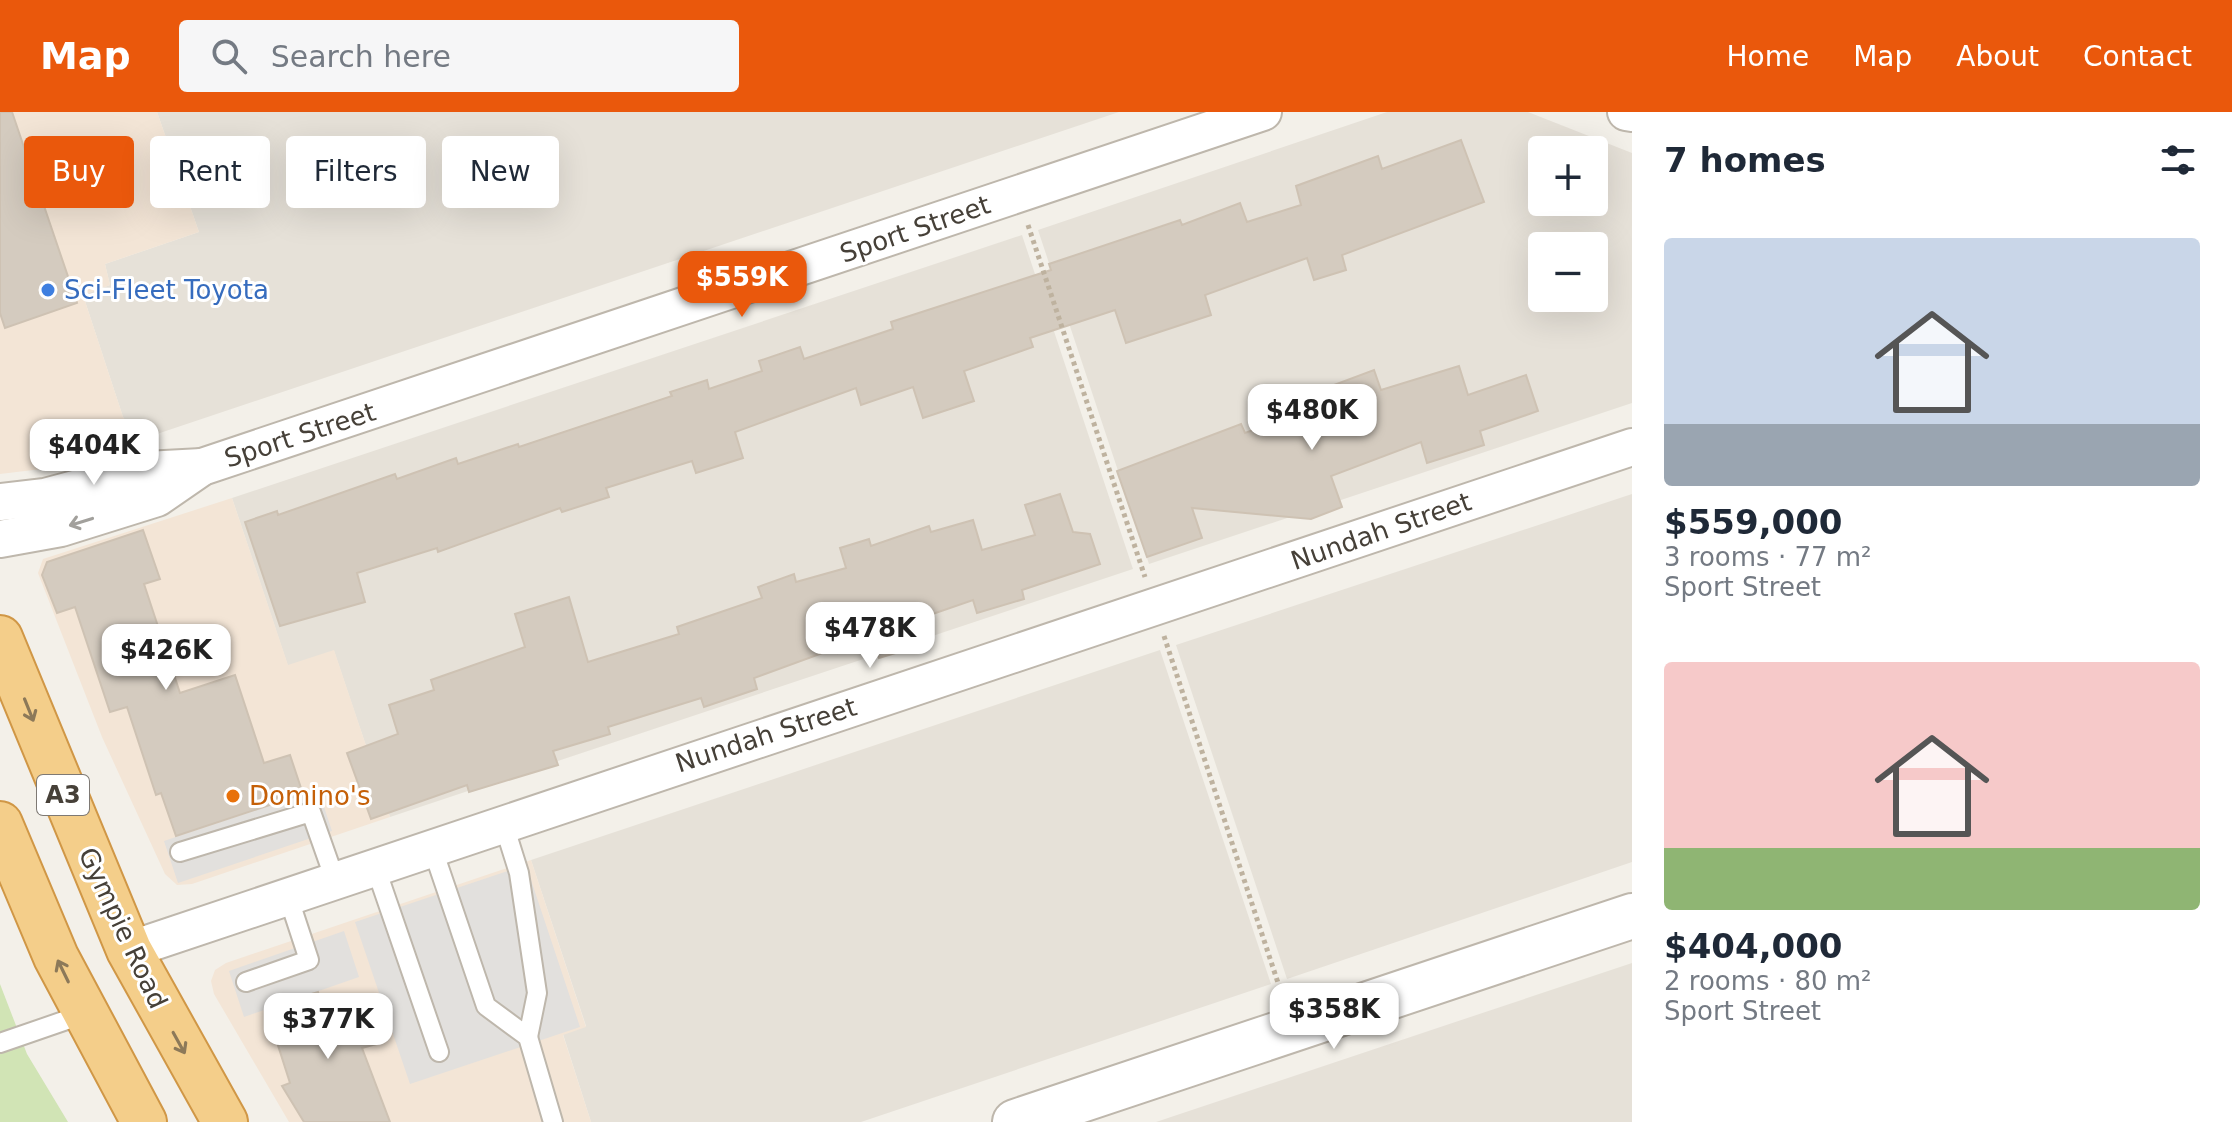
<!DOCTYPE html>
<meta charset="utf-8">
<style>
:root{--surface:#fff;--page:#f6f6f7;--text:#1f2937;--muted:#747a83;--accent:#ea580c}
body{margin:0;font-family:"DejaVu Sans",sans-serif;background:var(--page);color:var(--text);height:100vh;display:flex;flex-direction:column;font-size:30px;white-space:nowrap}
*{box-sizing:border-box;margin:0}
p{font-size:26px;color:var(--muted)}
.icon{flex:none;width:44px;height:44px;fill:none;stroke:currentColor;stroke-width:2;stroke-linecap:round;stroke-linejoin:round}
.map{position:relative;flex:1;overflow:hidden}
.drawer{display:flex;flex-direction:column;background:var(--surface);width:600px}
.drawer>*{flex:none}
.banner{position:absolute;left:24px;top:24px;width:760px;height:72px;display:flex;gap:16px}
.controls{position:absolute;left:1528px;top:24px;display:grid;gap:16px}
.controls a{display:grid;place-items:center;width:80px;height:80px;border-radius:8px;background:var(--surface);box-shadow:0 8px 32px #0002;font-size:40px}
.price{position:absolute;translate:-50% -68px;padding:0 18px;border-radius:16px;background:#fff;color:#222;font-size:26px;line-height:52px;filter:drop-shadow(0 2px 4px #0008)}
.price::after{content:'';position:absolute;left:50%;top:48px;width:24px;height:18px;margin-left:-12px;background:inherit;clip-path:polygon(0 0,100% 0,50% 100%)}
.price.on{background:var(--accent);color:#fff}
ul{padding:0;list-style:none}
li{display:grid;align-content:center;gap:16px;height:424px;padding:0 32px}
li span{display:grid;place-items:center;height:248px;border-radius:8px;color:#555}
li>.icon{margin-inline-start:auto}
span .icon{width:144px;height:144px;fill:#fffc;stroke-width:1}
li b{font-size:34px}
h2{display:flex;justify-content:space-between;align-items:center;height:96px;padding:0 32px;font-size:34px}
.chip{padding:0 28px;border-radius:8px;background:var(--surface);box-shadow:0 8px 32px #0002;font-size:28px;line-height:72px}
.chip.on{background:var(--accent);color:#fff}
header{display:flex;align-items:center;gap:48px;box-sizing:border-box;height:112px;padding:0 40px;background:var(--accent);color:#fff}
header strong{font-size:38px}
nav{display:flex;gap:44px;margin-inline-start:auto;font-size:28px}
.search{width:560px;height:72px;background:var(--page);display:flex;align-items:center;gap:20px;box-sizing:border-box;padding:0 28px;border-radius:8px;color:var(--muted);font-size:30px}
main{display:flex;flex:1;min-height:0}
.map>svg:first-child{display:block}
</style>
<header>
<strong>Map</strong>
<div class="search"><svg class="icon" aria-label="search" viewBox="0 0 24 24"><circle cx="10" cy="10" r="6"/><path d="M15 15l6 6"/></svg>Search here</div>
<nav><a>Home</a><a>Map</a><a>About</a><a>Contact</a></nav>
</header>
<main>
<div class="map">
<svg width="1632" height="1010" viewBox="0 0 1632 1010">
<rect width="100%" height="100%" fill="#f3f0e9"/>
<g fill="#e6e1d8" fill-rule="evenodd">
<polygon points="157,0 1119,0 139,328 123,305 83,183 110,173 105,152 199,120"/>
<path d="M1387,0H1528L1632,41V291L1149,452L1038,118ZM1542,38H1594V90H1542ZM1542,134H1594V186H1542Z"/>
<polygon points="1022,123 1133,457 390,705 334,539 288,554 232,386"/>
<polygon points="1632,382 1632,750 1287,867 1176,533"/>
<polygon points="1160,538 1271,872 861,1010 591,1010 563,922 586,914 531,748"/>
<polygon points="1632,851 1632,1010 1156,1010"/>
</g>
<g fill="#f3e5d6">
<polygon points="7,0 157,0 199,120 105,152 110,173 83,183 123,305 139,328 50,356 0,362 0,2"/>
<polygon points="232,386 288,553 334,538 390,705 192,772 177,773 165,762 102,625 38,461 43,447"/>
<polygon points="531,748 586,915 563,923 591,1010 289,1010 214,882 211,869 215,858 226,851"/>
</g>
<polygon fill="#d1e4b5" points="0,872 27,942 68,1010 0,1010"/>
<g fill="#e2e0dd">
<polygon points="318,677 332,719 178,771 164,729"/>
<polygon points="526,753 580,915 410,972 355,810"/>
<polygon points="344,819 359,865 244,905 229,859"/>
</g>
<g fill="#d4cbbf" stroke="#cec2b3" stroke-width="2">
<polygon points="0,0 12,0 77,191 5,216 0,201"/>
<polygon points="1461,28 1484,90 1342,143 1346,158 1314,168 1307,146 1205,183 1211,203 1126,231 1115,198 1030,226 1033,235 964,259 974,289 923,306 913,275 861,293 856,276 735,320 743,346 696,361 692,349 606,376 609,385 562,400 560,396 438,440 437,436 357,461 365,490 280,514 245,410 277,399 278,403 395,362 397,367 456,346 458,352 518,332 519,335 672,284 670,280 707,268 709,277 762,259 759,249 800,235 804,247 893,217 891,210 1051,158 1049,152 1180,108 1182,113 1240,91 1247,110 1301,93 1296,74 1378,44 1382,57"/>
<polygon points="1459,254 1468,283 1526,263 1538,299 1480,319 1484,333 1427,351 1421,330 1331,364 1342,395 1311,407 1192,396 1202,426 1147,445 1117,359 1241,312 1245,321 1328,291 1323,277 1374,258 1381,278"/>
<polygon points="1060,382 1073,420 1090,422 1100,452 1022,478 1024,487 977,501 973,488 895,515 902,539 879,546 874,530 838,541 836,536 754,566 757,577 704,595 701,586 608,615 610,622 553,639 558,653 469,680 467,673 371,707 347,641 398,622 389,593 434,578 431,568 525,535 515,502 569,485 588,550 679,522 677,515 762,486 758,475 794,462 796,470 846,456 840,436 869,427 871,434 929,414 931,420 973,408 982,438 1035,423 1025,393"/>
<polygon points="143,418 160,467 144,472 180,581 235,563 264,651 290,643 303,682 176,724 161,681 156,683 127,595 110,600 75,495 57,501 42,463 47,450"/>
<polygon points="318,880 326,904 368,891 380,931 362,936 390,1010 304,1010 282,974 290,971 266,896"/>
</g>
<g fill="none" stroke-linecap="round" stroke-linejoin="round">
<g stroke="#beb7ac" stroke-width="22">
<g id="service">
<polyline points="503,710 519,761 537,881 528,925"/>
<polyline points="432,735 486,894 528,925 553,1010"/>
<polyline points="180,740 311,700 335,768"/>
<polyline points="375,754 439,940"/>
<polyline points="246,870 309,848 288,784"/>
<polyline points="0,931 84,902"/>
</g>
</g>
<g stroke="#beb7ac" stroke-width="40">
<g id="minor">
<polyline points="1626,0 1632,1"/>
<polyline points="0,390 45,385 146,358 202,355"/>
<polyline points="0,427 61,416 157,386 202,355 1263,0"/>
<polyline points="129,838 1632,335"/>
</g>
</g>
<g stroke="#beb7ac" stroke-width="48">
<polyline id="tertiary" points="1015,1010 1632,804"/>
</g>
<g stroke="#d09746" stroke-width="48">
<g id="trunk">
<polyline points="0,526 129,838 225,1010"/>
<polyline points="0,712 56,845 144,1010"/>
</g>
</g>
<g stroke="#beb29f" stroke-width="5" stroke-dasharray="4 4" stroke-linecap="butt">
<polyline points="1028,113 1145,465"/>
<polyline points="1164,524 1281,880"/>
</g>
<use href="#service" stroke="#fff" stroke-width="18"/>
<use href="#minor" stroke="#fff" stroke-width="36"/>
<use href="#tertiary" stroke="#fff" stroke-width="44"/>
<use href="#trunk" stroke="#f4ce8a" stroke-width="44"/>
</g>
<defs><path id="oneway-shaft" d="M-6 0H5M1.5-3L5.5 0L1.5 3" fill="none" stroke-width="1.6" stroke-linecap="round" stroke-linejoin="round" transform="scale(2)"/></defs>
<use stroke="#a2a09c" href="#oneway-shaft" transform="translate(81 410) rotate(163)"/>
<g stroke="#8c7959">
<use href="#oneway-shaft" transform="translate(29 598) rotate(68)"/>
<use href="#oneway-shaft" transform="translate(63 859) rotate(-116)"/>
<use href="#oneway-shaft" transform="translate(179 931) rotate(61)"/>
</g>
<circle fill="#3f7fe0" stroke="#fff" stroke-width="3" cx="48" cy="178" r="8"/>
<circle fill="#e8710a" stroke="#fff" stroke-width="3" cx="233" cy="684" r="8"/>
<g text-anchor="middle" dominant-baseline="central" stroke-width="6" stroke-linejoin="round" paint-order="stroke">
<rect fill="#fff" stroke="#7e7974" stroke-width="2" x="37" y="663" width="52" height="40" rx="6"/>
<g font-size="24" font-weight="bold" fill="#464038">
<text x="63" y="683">A3</text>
</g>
<g font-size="26" fill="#464038" stroke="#fff">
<text transform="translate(915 117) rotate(-19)">Sport Street</text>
<text transform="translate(300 323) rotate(-18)">Sport Street</text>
<text transform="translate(1381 419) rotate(-19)">Nundah Street</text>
<text transform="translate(766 623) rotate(-18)">Nundah Street</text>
<text transform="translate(123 816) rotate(65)">Gympie Road</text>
</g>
<g font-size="26" fill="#366cbe" stroke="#fff" text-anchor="start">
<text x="64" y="178">Sci-Fleet Toyota</text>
</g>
<g font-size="26" fill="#c56008" stroke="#fff" text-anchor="start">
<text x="249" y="684">Domino's</text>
</g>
</g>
</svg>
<div class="controls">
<a>+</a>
<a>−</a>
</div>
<b class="price on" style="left:742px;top:207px">$559K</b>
<b class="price" style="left:1312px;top:340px">$480K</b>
<b class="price" style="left:94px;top:375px">$404K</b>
<b class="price" style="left:870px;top:558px">$478K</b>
<b class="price" style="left:166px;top:580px">$426K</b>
<b class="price" style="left:1334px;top:939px">$358K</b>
<b class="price" style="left:328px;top:949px">$377K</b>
<div class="banner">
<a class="chip on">Buy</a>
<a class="chip">Rent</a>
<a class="chip">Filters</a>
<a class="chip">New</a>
</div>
</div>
<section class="drawer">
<h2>7 homes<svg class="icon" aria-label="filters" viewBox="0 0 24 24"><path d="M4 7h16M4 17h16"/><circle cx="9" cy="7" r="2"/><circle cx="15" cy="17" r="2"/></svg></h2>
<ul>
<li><span style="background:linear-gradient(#c9d6e8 75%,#9aa5b1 0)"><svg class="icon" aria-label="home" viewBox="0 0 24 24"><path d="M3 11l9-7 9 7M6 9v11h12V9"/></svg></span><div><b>$559,000</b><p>3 rooms · 77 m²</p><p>Sport Street</p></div></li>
<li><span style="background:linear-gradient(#f6c9c9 75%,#8fb573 0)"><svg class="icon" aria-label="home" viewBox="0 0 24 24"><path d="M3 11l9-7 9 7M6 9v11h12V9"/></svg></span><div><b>$404,000</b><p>2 rooms · 80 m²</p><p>Sport Street</p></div></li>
</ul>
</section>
</main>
